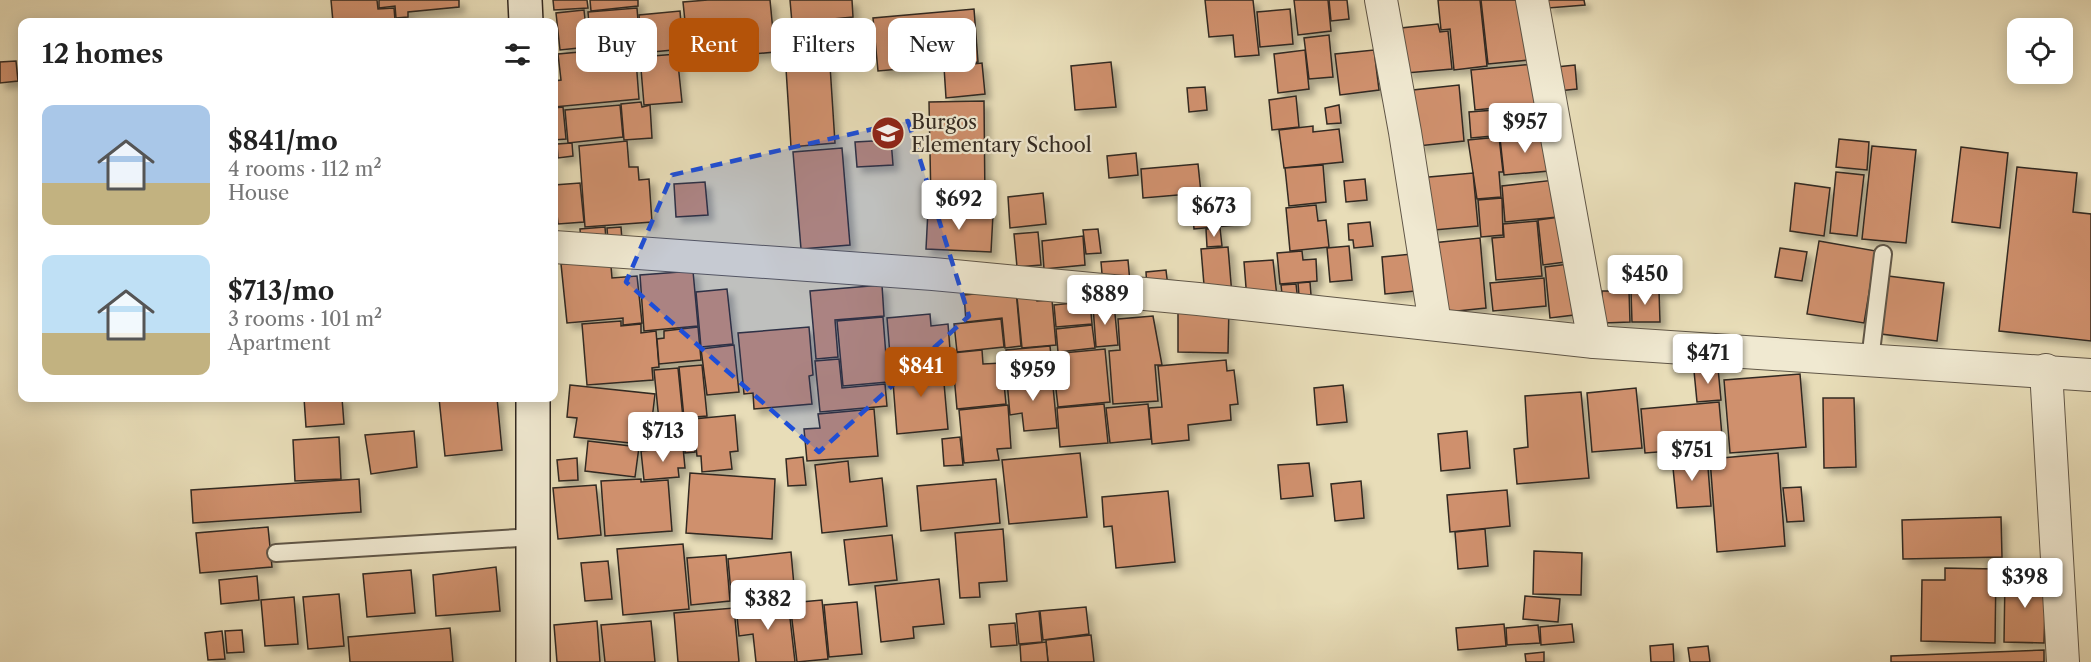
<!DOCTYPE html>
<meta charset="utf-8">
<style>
:root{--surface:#fff;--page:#f6f6f6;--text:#222;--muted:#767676;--accent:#b45309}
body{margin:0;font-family:"Libre Caslon Text",serif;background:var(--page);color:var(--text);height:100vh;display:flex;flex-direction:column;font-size:22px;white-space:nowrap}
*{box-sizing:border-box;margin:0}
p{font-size:20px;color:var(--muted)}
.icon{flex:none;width:33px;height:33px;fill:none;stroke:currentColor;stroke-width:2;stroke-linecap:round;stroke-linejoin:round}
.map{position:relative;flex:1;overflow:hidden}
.panel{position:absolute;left:18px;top:18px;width:540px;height:384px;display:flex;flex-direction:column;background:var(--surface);border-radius:12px;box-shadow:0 3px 15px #0003}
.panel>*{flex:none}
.banner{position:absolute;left:576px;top:18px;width:570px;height:54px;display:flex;gap:12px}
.controls{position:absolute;left:2007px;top:18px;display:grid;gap:12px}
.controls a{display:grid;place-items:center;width:66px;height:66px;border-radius:12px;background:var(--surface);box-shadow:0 3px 15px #0003;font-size:30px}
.price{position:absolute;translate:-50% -51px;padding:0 14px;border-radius:6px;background:#fff;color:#222;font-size:20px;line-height:39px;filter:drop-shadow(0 2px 3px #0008)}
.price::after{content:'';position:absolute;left:50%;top:36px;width:18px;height:14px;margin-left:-9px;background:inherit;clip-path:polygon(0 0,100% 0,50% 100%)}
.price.current{background:var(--accent);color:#fff}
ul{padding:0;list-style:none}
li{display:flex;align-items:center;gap:18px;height:150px;padding:0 24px}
li span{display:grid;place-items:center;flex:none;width:168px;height:120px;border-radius:12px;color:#555}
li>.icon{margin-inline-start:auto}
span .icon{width:72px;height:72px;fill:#fffc;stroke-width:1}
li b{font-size:26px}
h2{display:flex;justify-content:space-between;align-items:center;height:72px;padding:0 24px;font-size:26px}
.tag{padding:0 21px;border-radius:12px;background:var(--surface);box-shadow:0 3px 15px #0003;font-size:21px;line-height:54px}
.tag.current{background:var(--accent);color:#fff}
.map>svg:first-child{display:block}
</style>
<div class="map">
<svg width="2091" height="662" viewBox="0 0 2091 662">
<defs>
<filter id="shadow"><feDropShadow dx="5.5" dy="5.5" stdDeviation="3" flood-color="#0004"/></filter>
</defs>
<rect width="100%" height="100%" fill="#e8ddb8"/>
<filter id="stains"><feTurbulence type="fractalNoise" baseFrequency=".00333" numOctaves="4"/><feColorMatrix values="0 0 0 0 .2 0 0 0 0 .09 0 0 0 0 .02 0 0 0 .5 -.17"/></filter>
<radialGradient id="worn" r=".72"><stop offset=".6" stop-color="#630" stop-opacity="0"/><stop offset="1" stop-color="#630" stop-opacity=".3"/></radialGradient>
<g fill="#cf906d" stroke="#322921" stroke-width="1.5" filter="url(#shadow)">
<polygon points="331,0 377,0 378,9 394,8 395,20 398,19 399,22 333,22"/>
<polygon points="379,0 459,0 459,7 408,12 408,17 396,18 395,6 379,8"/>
<polygon points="553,0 587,0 588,8 554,10"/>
<polygon points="590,0 638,0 638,6 591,11"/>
<polygon points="708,0 770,0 775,52 689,60 683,2"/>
<polygon points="790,0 852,0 853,17 792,23"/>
<polygon points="1205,0 1253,0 1259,55 1235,57 1233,35 1209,37"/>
<polygon points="1294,0 1328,0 1331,31 1298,35"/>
<polygon points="1329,0 1347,0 1349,19 1331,21"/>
<polygon points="1438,0 1480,0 1487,66 1454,70 1450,29 1441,30"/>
<polygon points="1481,0 1522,0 1529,60 1488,64"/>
<polygon points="1547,0 1584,0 1585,5 1548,8"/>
<polygon points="637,8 640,46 591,50 588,12"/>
<polygon points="974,9 978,62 878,71 873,18"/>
<polygon points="1290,9 1293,44 1260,47 1257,12"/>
<polygon points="584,10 588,47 560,50 556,13"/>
<polygon points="680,11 683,49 642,53 639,15"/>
<polygon points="1438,24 1440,32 1448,31 1452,69 1406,73 1401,28"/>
<polygon points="1329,35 1333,77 1309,79 1304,38"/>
<polygon points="635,47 639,99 554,107 554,81 561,80 558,54"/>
<polygon points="829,50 835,143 791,147 785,53"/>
<polygon points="1305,50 1309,89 1278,93 1274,54"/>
<polygon points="1374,50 1379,90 1340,95 1335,54"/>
<polygon points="677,54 682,102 644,105 640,57"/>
<polygon points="16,61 18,81 0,83 0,62"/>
<polygon points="1111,62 1116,107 1075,110 1071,66"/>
<polygon points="982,63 985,94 946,98 944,67"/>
<polygon points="1534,64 1538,104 1475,110 1471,70"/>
<polygon points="1575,65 1577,89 1558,91 1556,67"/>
<polygon points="1459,85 1464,141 1418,146 1413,90"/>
<polygon points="1205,87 1207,110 1189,112 1187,88"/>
<polygon points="1296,96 1299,127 1272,130 1269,100"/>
<polygon points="984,101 985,202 931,203 929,102"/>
<polygon points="641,102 642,107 650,105 652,138 624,140 621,104"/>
<polygon points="620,105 623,137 568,143 565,110"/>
<polygon points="1339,105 1341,123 1327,124 1325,108"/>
<polygon points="563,107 566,139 554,140 554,108"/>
<polygon points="1535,107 1538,132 1471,138 1469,112"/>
<polygon points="1313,126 1313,132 1339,129 1343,162 1284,168 1279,130"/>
<polygon points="1545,133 1549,171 1504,175 1500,138"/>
<polygon points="1499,137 1503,172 1499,172 1501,197 1477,199 1468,140"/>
<polygon points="1839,139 1869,142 1867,170 1836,167"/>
<polygon points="891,140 893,165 857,167 855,142"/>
<polygon points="627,141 629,167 638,167 639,180 649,179 652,222 585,227 579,146"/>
<polygon points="572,143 573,156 558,158 557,144"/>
<polygon points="1872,146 1916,150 1906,243 1862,239"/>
<polygon points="1961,147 2008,153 2000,228 1952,222"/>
<polygon points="842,148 850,245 801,249 793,152"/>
<polygon points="1136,153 1138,175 1109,178 1107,156"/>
<polygon points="1198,164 1201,193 1143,198 1141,169"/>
<polygon points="1323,165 1326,202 1289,206 1285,168"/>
<polygon points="2017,167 2077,173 2073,212 2091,214 2091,341 1999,331"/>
<polygon points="1836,172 1864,175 1857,236 1830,233"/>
<polygon points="1473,173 1478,226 1423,231 1418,178"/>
<polygon points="1365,179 1367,200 1346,202 1344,181"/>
<polygon points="1555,180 1558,217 1505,222 1502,186"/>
<polygon points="705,182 708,215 676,217 674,184"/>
<polygon points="580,183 584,222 558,224 554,185"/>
<polygon points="1795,183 1830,188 1824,236 1790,231"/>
<polygon points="1233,191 1236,225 1194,229 1191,195"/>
<polygon points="1043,193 1046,224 1010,228 1008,197"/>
<polygon points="1502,198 1503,235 1481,237 1478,200"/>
<polygon points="1316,205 1318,221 1326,220 1329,247 1290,251 1286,208"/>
<polygon points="928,210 993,214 991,252 926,249"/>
<polygon points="1560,217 1565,262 1543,265 1538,220"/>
<polygon points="1537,221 1542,276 1496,280 1492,238 1504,237 1503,224"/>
<polygon points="1370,222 1373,246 1354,248 1353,240 1349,240 1348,224"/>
<polygon points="605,227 606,240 581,243 580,229"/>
<polygon points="621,227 622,240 608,241 607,228"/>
<polygon points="1220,228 1222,246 1207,247 1206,229"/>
<polygon points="1098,229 1101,253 1086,254 1083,230"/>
<polygon points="1038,232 1041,265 1017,267 1014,234"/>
<polygon points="1083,236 1085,265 1044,269 1042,241"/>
<polygon points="1480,238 1486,308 1438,313 1432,243"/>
<polygon points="1819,241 1876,251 1864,323 1807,314"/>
<polygon points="1349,246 1352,280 1330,282 1327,248"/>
<polygon points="1228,247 1232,295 1205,297 1201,249"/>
<polygon points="1780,248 1807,252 1802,281 1775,277"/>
<polygon points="1302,251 1303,260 1316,259 1317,281 1280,284 1277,253"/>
<polygon points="1412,254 1415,291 1385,294 1382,257"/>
<polygon points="605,260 611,266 612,278 637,276 642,323 623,325 623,318 567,323 561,264"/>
<polygon points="1128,260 1130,283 1103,286 1101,262"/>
<polygon points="1273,260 1277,297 1247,300 1244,262"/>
<polygon points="1569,264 1574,315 1550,318 1545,267"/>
<polygon points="1166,270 1168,287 1147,290 1146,272"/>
<polygon points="693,271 698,326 644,331 640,275"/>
<polygon points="1888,276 1944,283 1937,341 1881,334"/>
<polygon points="1544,278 1546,306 1493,311 1490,283"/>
<polygon points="1310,282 1311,295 1299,296 1298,283"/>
<polygon points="1296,284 1298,302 1283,303 1281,285"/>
<polygon points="882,285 884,316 835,320 838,357 816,359 810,291"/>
<polygon points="727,289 733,344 701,347 696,292"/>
<polygon points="1016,290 1021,346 1005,348 1002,318 966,322 964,295"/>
<polygon points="1602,291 1629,291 1630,322 1603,323"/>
<polygon points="1631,291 1659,291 1660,322 1632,322"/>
<polygon points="1037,295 1037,301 1052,300 1056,345 1022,348 1017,297"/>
<polygon points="1090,301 1092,324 1056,327 1054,305"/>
<polygon points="1114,304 1118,345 1096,347 1093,306"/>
<polygon points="1178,304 1229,305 1228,353 1178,352"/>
<polygon points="930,314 931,326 948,324 951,362 891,368 887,318"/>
<polygon points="1153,316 1162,365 1155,365 1158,401 1113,404 1109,351 1120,350 1118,319"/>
<polygon points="883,317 888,382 843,386 837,321"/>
<polygon points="1001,319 1004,347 957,352 954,324"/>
<polygon points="621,321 621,326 641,324 641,333 656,331 659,367 652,368 653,380 587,385 582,324"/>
<polygon points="1092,325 1095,348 1058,352 1056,329"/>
<polygon points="698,327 701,360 659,364 657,339 664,338 664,331"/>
<polygon points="809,327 813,375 809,376 812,404 754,409 753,393 744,394 738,333"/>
<polygon points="734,345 739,392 707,395 701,349"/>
<polygon points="1050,346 1053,376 1009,380 1006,350"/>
<polygon points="1105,349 1110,402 1058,407 1052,354"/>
<polygon points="982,350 983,364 1002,363 1006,404 957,409 952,353"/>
<polygon points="839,359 842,388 885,384 887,406 820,412 815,361"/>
<polygon points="1226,360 1227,371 1234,370 1238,404 1230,405 1231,420 1188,425 1189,440 1152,444 1149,408 1162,407 1158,366"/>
<polygon points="949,364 950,383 944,383 948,429 897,434 892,369"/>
<polygon points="702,365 707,416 684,418 679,367"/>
<polygon points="678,368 683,418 659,421 654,370"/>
<polygon points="1718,368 1721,400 1697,402 1694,371"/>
<polygon points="1800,374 1806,447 1730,453 1724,380"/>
<polygon points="1052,376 1057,428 1024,431 1022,413 1010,415 1007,381"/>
<polygon points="570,385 655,394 649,445 574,437 577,418 567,417"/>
<polygon points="1343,385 1347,422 1317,425 1314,388"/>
<polygon points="1636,388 1642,448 1592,452 1587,393"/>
<polygon points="1581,392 1589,478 1517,484 1514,449 1528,447 1525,396"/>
<polygon points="304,398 342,398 344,424 306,427"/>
<polygon points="439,398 497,398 502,450 445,456"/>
<polygon points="1823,398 1854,398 1856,467 1824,468"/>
<polygon points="1719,402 1723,447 1645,453 1641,409"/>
<polygon points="1104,404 1108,443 1060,447 1057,408"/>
<polygon points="1148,404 1151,439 1110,443 1106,408"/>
<polygon points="1008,405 1011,448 997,449 999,460 964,463 959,410"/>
<polygon points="874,409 878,456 807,461 804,429 820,428 818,414"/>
<polygon points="735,415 738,451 730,452 732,469 702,472 701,456 697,456 693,419"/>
<polygon points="692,419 695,452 685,453 685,446 658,449 655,422"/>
<polygon points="414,431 417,467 371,474 365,435"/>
<polygon points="1467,431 1470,468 1441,471 1438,434"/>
<polygon points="339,437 341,479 295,481 293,440"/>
<polygon points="960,437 963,465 944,466 942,439"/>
<polygon points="588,441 639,447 635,477 585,471"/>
<polygon points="683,447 685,468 678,468 679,477 644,480 641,451"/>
<polygon points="1080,453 1087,517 1009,524 1002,460"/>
<polygon points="1778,453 1785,546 1717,552 1710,459"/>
<polygon points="1707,455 1711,506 1677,508 1672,458"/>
<polygon points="803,457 806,485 788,486 786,459"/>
<polygon points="577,458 578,480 559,481 557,460"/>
<polygon points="848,461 850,482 882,478 887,526 822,533 815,465"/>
<polygon points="1309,463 1313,496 1281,499 1278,465"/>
<polygon points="690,473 775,479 772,539 686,533"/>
<polygon points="359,479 361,512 193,523 191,490"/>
<polygon points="641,479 641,482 668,480 672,531 605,536 601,481"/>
<polygon points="996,479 1000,523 921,531 917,486"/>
<polygon points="1361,481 1364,518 1335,521 1331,484"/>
<polygon points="596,485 601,535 558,539 553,488"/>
<polygon points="1801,487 1804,521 1787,522 1783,488"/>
<polygon points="1507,490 1510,526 1450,532 1447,495"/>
<polygon points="1168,491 1175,562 1116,568 1112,526 1104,527 1102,497"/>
<polygon points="2001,517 2002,557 1903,559 1902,520"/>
<polygon points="268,527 272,567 200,573 196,533"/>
<polygon points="1003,529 1007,581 979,583 980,597 960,598 955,533"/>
<polygon points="1485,529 1488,566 1458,569 1455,532"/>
<polygon points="892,535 897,580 849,585 844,540"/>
<polygon points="683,544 689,609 623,615 617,549"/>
<polygon points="1534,551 1582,553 1581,595 1533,594"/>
<polygon points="791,552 795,597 732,604 728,559"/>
<polygon points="726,555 730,601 691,605 687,558"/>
<polygon points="608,561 612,599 585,601 581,563"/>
<polygon points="496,567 500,611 436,616 433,575"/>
<polygon points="1945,568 1996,569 1995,643 1921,641 1922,580 1945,580"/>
<polygon points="411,570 415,613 367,617 363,574"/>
<polygon points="2005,575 2046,575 2044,643 2004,642"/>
<polygon points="257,576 259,600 221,604 219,580"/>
<polygon points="939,579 944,624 913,627 914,638 881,642 875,586"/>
<polygon points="339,594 344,646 308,649 303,597"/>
<polygon points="1525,596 1560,599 1558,622 1523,619"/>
<polygon points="294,597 298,644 265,646 261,600"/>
<polygon points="822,600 828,659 797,662 790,603"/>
<polygon points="788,601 795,662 756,662 753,634 739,636 736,606"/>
<polygon points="857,602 862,654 829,657 824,605"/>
<polygon points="1086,607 1089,634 1043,640 1040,611"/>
<polygon points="734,608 739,662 678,662 674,613"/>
<polygon points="1039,611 1042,642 1019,644 1016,614"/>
<polygon points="597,621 600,662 557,662 554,625"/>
<polygon points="651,621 655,662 605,662 601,625"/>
<polygon points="1015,623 1017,645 991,647 989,625"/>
<polygon points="1504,624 1506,646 1458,650 1456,628"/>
<polygon points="1572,624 1574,642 1541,645 1540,627"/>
<polygon points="1538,625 1540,643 1507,645 1506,628"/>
<polygon points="450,628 453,662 350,662 348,637"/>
<polygon points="242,630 244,652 227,653 225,631"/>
<polygon points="222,631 225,659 208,660 205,633"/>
<polygon points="1091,635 1094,662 1048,662 1046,640"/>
<polygon points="1046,642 1048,662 1021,662 1020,645"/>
<polygon points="1673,644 1674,662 1651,662 1650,646"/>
<polygon points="1708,646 1710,662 1690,662 1688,648"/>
<polygon points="2044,650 2044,662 1891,662 1891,656"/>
<polygon points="1544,652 1544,662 1526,662 1525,654"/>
</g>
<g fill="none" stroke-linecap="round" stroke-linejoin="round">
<g stroke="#605647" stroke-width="20">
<g id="lane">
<polyline points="1870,360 1883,254"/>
<polyline points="276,553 534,537"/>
</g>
</g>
<g stroke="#605647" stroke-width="34">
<g id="street">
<polyline points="1381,0 1405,132 1435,324"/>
<polyline points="1532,0 1594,342"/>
<polyline points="554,247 933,274 1198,299 1594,342 2091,375"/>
<polyline points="2046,370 2063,662"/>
</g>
</g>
<g stroke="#322921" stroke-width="36">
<g id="secondary">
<polyline points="525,0 526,22"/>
<polyline points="533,662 533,398"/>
</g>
</g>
<use href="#lane" stroke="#f0e9d1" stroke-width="16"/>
<use href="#street" stroke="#f0e9d1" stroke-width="32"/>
<use href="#secondary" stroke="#f0e9d1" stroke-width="33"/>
</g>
<path fill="#1d4ed8" fill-opacity="0.2" stroke="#1d4ed8" stroke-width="4.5" stroke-dasharray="12 8" stroke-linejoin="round" d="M908,121L969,316L819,452L626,282L672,175Z"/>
<defs>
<g id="school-disc" transform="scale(1.725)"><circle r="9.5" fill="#8f2418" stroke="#f0e9d1"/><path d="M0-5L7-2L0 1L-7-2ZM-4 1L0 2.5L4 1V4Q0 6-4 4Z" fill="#fff"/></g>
</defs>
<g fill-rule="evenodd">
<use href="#school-disc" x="888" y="133"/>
</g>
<g text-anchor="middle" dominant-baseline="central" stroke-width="4.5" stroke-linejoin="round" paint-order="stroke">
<g font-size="20" fill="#322921" stroke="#f0e9d1" text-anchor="start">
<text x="911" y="122">Burgos<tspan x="911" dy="23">Elementary School</tspan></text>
</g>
</g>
<rect width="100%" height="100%" filter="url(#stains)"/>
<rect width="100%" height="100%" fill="url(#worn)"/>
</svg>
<div class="controls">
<a><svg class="icon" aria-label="locate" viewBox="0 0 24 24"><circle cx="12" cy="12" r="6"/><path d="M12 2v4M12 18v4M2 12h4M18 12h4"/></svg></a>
</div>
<b class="price" style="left:1525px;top:154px">$957</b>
<b class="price" style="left:959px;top:231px">$692</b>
<b class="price" style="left:1214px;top:238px">$673</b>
<b class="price" style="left:1645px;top:306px">$450</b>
<b class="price" style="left:1105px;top:326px">$889</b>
<b class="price" style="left:1708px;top:385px">$471</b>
<b class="price current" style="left:921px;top:398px">$841</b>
<b class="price" style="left:1033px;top:402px">$959</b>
<b class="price" style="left:663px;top:463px">$713</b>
<b class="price" style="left:1692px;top:482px">$751</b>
<b class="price" style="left:2025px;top:609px">$398</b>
<b class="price" style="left:768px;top:631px">$382</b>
<div class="banner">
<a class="tag">Buy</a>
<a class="tag current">Rent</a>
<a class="tag">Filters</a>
<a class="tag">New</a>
</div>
<section class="panel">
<h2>12 homes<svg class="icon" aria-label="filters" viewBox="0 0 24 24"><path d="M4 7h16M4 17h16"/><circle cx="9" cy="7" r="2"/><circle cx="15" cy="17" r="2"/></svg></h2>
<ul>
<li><span style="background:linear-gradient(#a9c7e8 65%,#c2b280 0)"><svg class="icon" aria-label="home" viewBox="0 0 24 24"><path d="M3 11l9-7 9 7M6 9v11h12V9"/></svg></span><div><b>$841/mo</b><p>4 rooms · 112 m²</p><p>House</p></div></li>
<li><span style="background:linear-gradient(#bfe0f5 65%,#c2b280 0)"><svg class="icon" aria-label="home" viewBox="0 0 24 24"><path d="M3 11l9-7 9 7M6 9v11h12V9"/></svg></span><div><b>$713/mo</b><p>3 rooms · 101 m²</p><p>Apartment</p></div></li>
</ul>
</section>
</div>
